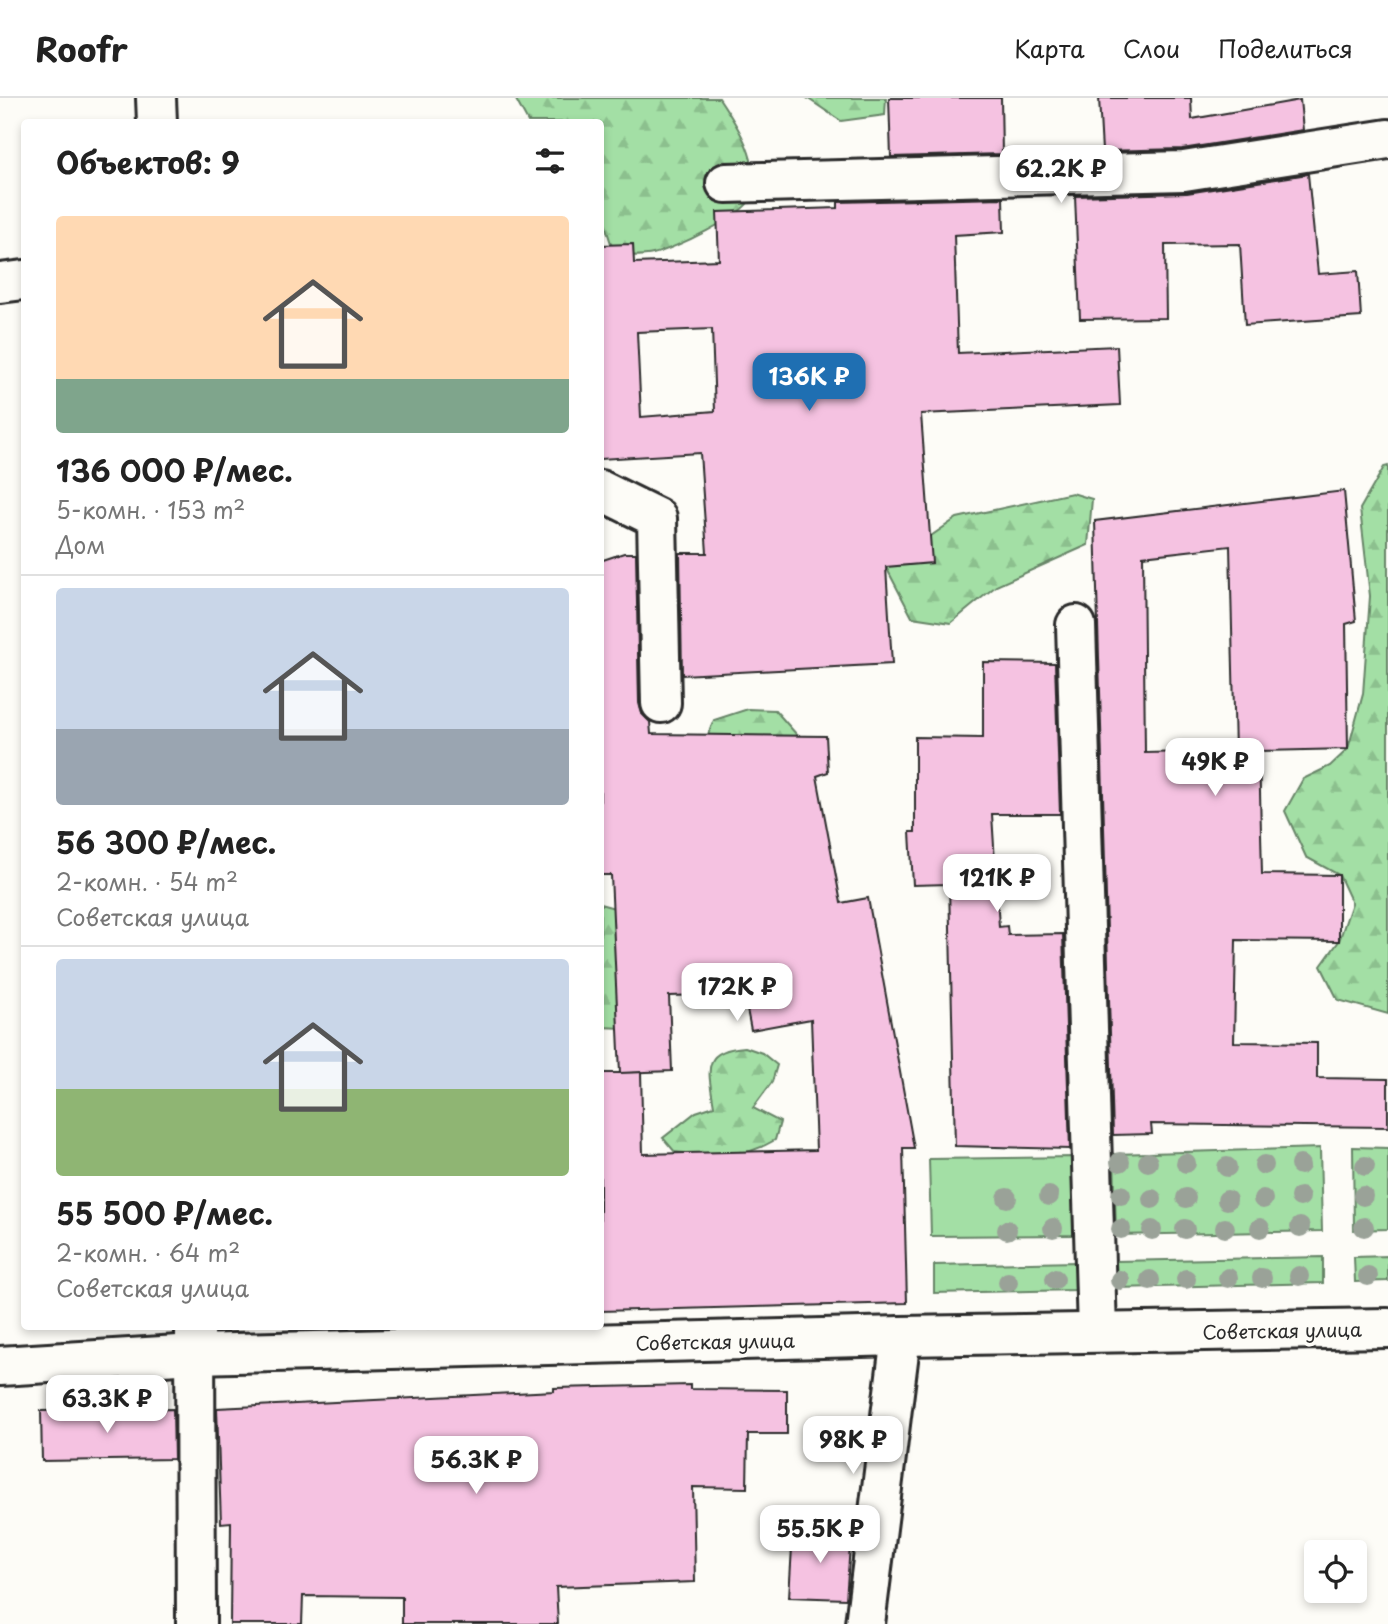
<!DOCTYPE html>
<html lang="ru">
<meta charset="utf-8">
<style>
:root{--surface:#fff;--page:#f2f2f2;--text:#222;--muted:#767676;--line:#e0e0e0;--accent:#1f6fb2}
body{margin:0;font-family:"Playpen Sans",sans-serif;background:var(--page);color:var(--text);height:100vh;display:flex;flex-direction:column;font-size:26px;white-space:nowrap}
*{box-sizing:border-box;margin:0}
p{font-size:23px;color:var(--muted)}
.icon{flex:none;width:38px;height:38px;fill:none;stroke:currentColor;stroke-width:2;stroke-linecap:round;stroke-linejoin:round}
.map{position:relative;flex:1;overflow:hidden}
.drawer{position:absolute;left:21px;top:21px;width:583px;height:1211px;display:flex;flex-direction:column;background:var(--surface);border-radius:7px;box-shadow:0 4px 10px #0003}
.drawer>*{flex:none}
.buttons{position:absolute;left:1304px;top:1442px;display:grid;gap:14px}
.buttons a{display:grid;place-items:center;width:63px;height:63px;border-radius:7px;background:var(--surface);box-shadow:0 4px 10px #0003;font-size:35px}
.price{position:absolute;translate:-50% -60px;padding:0 16px;border-radius:14px;background:#fff;color:#222;font-size:23px;line-height:46px;filter:drop-shadow(0 2px 4px #0008)}
.price::after{content:'';position:absolute;left:50%;top:42px;width:21px;height:16px;margin-left:-10px;background:inherit;clip-path:polygon(0 0,100% 0,50% 100%)}
.price.current{background:var(--accent);color:#fff}
ul{padding:0;list-style:none}
li{display:grid;align-content:center;gap:14px;height:371px;padding:0 35px}
li+li{border-top:2px solid var(--line)}
li span{display:grid;place-items:center;height:217px;border-radius:7px;color:#555}
li>.icon{margin-inline-start:auto}
span .icon{width:126px;height:126px;fill:#fffc;stroke-width:1}
li b{font-size:30px}
h2{display:flex;justify-content:space-between;align-items:center;height:84px;padding:0 35px;font-size:30px}
header{display:flex;align-items:center;gap:42px;box-sizing:border-box;height:98px;padding:0 35px;background:var(--surface);border-bottom:2px solid var(--line)}
header strong{font-size:33px}
nav{display:flex;gap:38px;margin-inline-start:auto;font-size:24px}
.map>svg:first-child{display:block}
</style>
<header>
<strong>Roofr</strong>
<nav><a>Карта</a><a>Слои</a><a>Поделиться</a></nav>
</header>
<div class="map">
<svg width="1388" height="1526" viewBox="0 0 1388 1526">
<defs>
<pattern id="forest-firs" width="22" height="20" patternUnits="userSpaceOnUse" patternTransform="scale(1.75)"><rect width="22" height="20" fill="#a3dfa5"/><path d="M5 1l3.5 6h-7zM16 11l3.5 6h-7z" fill="#8cc08e"/></pattern>
</defs>
<rect width="100%" height="100%" fill="#fdfcf7"/>
<filter id="ink" filterUnits="userSpaceOnUse"><feTurbulence type="fractalNoise" baseFrequency=".0143" numOctaves="2"/><feDisplacementMap in="SourceGraphic" scale="14" xChannelSelector="R" yChannelSelector="G"/><feConvolveMatrix kernelMatrix="1 2 1 2 8 2 1 2 1" color-interpolation-filters="sRGB"/></filter>
<g filter="url(#ink)">
<g fill="#a3dfa5" stroke="#678568" stroke-width="2">
<polygon points="1353,1049 1388,1050 1388,1131 1354,1132"/>
<polygon points="1320,1050 1322,1133 1116,1137 1114,1056"/>
<polygon points="1073,1059 1076,1137 931,1138 929,1061"/>
<polygon points="1388,1158 1388,1183 1355,1184 1354,1159"/>
<polygon points="1323,1159 1323,1185 1117,1190 1116,1163"/>
<polygon points="1076,1164 1077,1192 934,1195 934,1167"/>
</g>
<g fill="url(#forest-firs)" stroke="#678568" stroke-width="2">
<path d="M515,0H719C737,27 762,64 751,100C745,117 672,152 653,156C642,159 627,157 615,158L600,111V24H528Z"/>
<polygon points="807,0 886,0 885,17 841,23"/>
<polygon points="1388,368 1388,916 1338,902 1321,868 1339,843 1352,805 1339,777 1306,759 1285,713 1303,681 1330,668 1348,651 1363,596 1370,498 1360,411 1384,369"/>
<polygon points="1072,395 1092,401 1088,447 996,488 951,525 912,519 886,469 957,420"/>
<polygon points="748,611 775,612 797,637 798,675 701,653 714,622"/>
<polygon points="600,806 618,811 624,930 600,929"/>
<path d="M745,949L762,955L777,967L772,984L753,1010L780,1024L775,1042C739,1063 715,1058 675,1054L663,1040L696,1014L714,1008C708,972 701,952 745,949Z"/>
</g>
<g fill="#f5c2e1" stroke="#2b2b2b" stroke-width="2" fill-rule="evenodd">
<polygon points="889,0 1001,0 1002,56 891,59"/>
<polygon points="1099,0 1191,0 1192,21 1300,2 1303,32 1182,51 1102,53"/>
<polygon points="1308,76 1318,176 1358,173 1361,219 1245,227 1240,146 1165,147 1166,220 1080,221 1075,98 1187,95"/>
<path d="M1003,100L1004,134L954,137L958,255L1117,248L1120,307L921,316L932,465L886,469L892,566L682,577L680,455H707L700,355L600,361V147L633,146L634,165L719,162L717,114L838,110V104ZM712,231L715,313L641,319L637,234Z"/>
<path d="M1344,393L1356,523L1346,526L1348,651L1259,653L1262,776L1339,777V843L1236,842L1234,944L1317,945V980L1388,981V1029L1151,1026L1152,1036L1113,1037L1095,423ZM1230,448L1235,653L1145,655L1143,458Z"/>
<path d="M624,455H636L639,605L642,616L650,624L651,636L826,638L828,674L817,678L841,805L868,800L914,1050H903L907,1205L600,1213V975H620L611,777H600V463ZM744,896L751,932L811,921L816,1052L643,1056L641,974L620,975L672,973L669,898Z"/>
<polygon points="983,564 1055,565 1060,716 992,716 999,829 1007,828 1008,837 1063,836 1070,1051 955,1048 949,786 913,787 910,734 915,734 915,639 983,640"/>
<polygon points="690,1287 690,1291 787,1292 787,1336 748,1336 747,1390 693,1389 695,1484 556,1489 558,1526 402,1526 402,1499 303,1498 302,1526 230,1526 231,1424 221,1425 217,1310 554,1293 554,1290"/>
<polygon points="173,1311 174,1361 42,1363 41,1313"/>
<polygon points="793,1433 851,1435 846,1501 789,1499"/>
</g>
<g fill="none" stroke-linecap="round" stroke-linejoin="round">
<g stroke="#2b2b2b" stroke-width="44">
<g id="minor">
<polyline points="156,0 157,24"/>
<polyline points="726,85 1184,73 1388,41"/>
<polyline points="0,185 24,182"/>
<polyline points="600,392 657,420 661,605"/>
<polyline points="1076,527 1097,1234"/>
<polyline points="195,1228 196,1526"/>
<polyline points="0,1268 195,1256 901,1238 1388,1230"/>
<polyline points="865,1526 901,1238"/>
</g>
</g>
<use href="#minor" stroke="#fdfcf7" stroke-width="38"/>
</g>
<g fill="#9aa298">
<circle cx="1120" cy="1064" r="10"/>
<circle cx="1148" cy="1064" r="10"/>
<circle cx="1186" cy="1065" r="10"/>
<circle cx="1264" cy="1067" r="10"/>
<circle cx="1300" cy="1067" r="10"/>
<circle cx="1365" cy="1068" r="10"/>
<circle cx="1227" cy="1069" r="10"/>
<circle cx="1121" cy="1097" r="10"/>
<circle cx="1049" cy="1098" r="10"/>
<circle cx="1363" cy="1098" r="10"/>
<circle cx="1300" cy="1099" r="10"/>
<circle cx="1007" cy="1100" r="10"/>
<circle cx="1186" cy="1100" r="10"/>
<circle cx="1152" cy="1101" r="10"/>
<circle cx="1263" cy="1101" r="10"/>
<circle cx="1227" cy="1102" r="10"/>
<circle cx="1300" cy="1129" r="10"/>
<circle cx="1364" cy="1129" r="10"/>
<circle cx="1053" cy="1130" r="10"/>
<circle cx="1225" cy="1130" r="10"/>
<circle cx="1260" cy="1130" r="10"/>
<circle cx="1121" cy="1131" r="10"/>
<circle cx="1185" cy="1131" r="10"/>
<circle cx="1007" cy="1132" r="10"/>
<circle cx="1152" cy="1132" r="10"/>
<circle cx="1299" cy="1178" r="10"/>
<circle cx="1368" cy="1178" r="10"/>
<circle cx="1228" cy="1180" r="10"/>
<circle cx="1262" cy="1180" r="10"/>
<circle cx="1055" cy="1181" r="10"/>
<circle cx="1186" cy="1181" r="10"/>
<circle cx="1120" cy="1182" r="10"/>
<circle cx="1150" cy="1182" r="10"/>
<circle cx="1008" cy="1184" r="10"/>
</g>
</g>
<g text-anchor="middle" dominant-baseline="central" stroke-width="7" stroke-linejoin="round" paint-order="stroke">
<g font-size="19" fill="#2b2b2b" stroke="#fdfcf7">
<text transform="translate(1282 1232) rotate(-1)">Советская улица</text>
<text transform="translate(715 1243) rotate(-1)">Советская улица</text>
</g>
</g>
</svg>
<div class="buttons">
<a><svg class="icon" aria-label="locate" viewBox="0 0 24 24"><circle cx="12" cy="12" r="6"/><path d="M12 2v4M12 18v4M2 12h4M18 12h4"/></svg></a>
</div>
<b class="price" style="left:1061px;top:107px">62.2K ₽</b>
<b class="price current" style="left:809px;top:315px">136K ₽</b>
<b class="price" style="left:1215px;top:700px">49K ₽</b>
<b class="price" style="left:997px;top:816px">121K ₽</b>
<b class="price" style="left:737px;top:925px">172K ₽</b>
<b class="price" style="left:107px;top:1337px">63.3K ₽</b>
<b class="price" style="left:853px;top:1378px">98K ₽</b>
<b class="price" style="left:476px;top:1398px">56.3K ₽</b>
<b class="price" style="left:820px;top:1467px">55.5K ₽</b>
<section class="drawer">
<h2>Объектов: 9<svg class="icon" aria-label="filters" viewBox="0 0 24 24"><path d="M4 7h16M4 17h16"/><circle cx="9" cy="7" r="2"/><circle cx="15" cy="17" r="2"/></svg></h2>
<ul>
<li><span style="background:linear-gradient(#ffd9b3 75%,#7fa58c 0)"><svg class="icon" aria-label="home" viewBox="0 0 24 24"><path d="M3 11l9-7 9 7M6 9v11h12V9"/></svg></span><div><b>136 000 ₽/мес.</b><p>5-комн. · 153 m²</p><p>Дом</p></div></li>
<li><span style="background:linear-gradient(#c9d6e8 65%,#9aa5b1 0)"><svg class="icon" aria-label="home" viewBox="0 0 24 24"><path d="M3 11l9-7 9 7M6 9v11h12V9"/></svg></span><div><b>56 300 ₽/мес.</b><p>2-комн. · 54 m²</p><p>Советская улица</p></div></li>
<li><span style="background:linear-gradient(#c9d6e8 60%,#8fb573 0)"><svg class="icon" aria-label="home" viewBox="0 0 24 24"><path d="M3 11l9-7 9 7M6 9v11h12V9"/></svg></span><div><b>55 500 ₽/мес.</b><p>2-комн. · 64 m²</p><p>Советская улица</p></div></li>
</ul>
</section>
</div>
